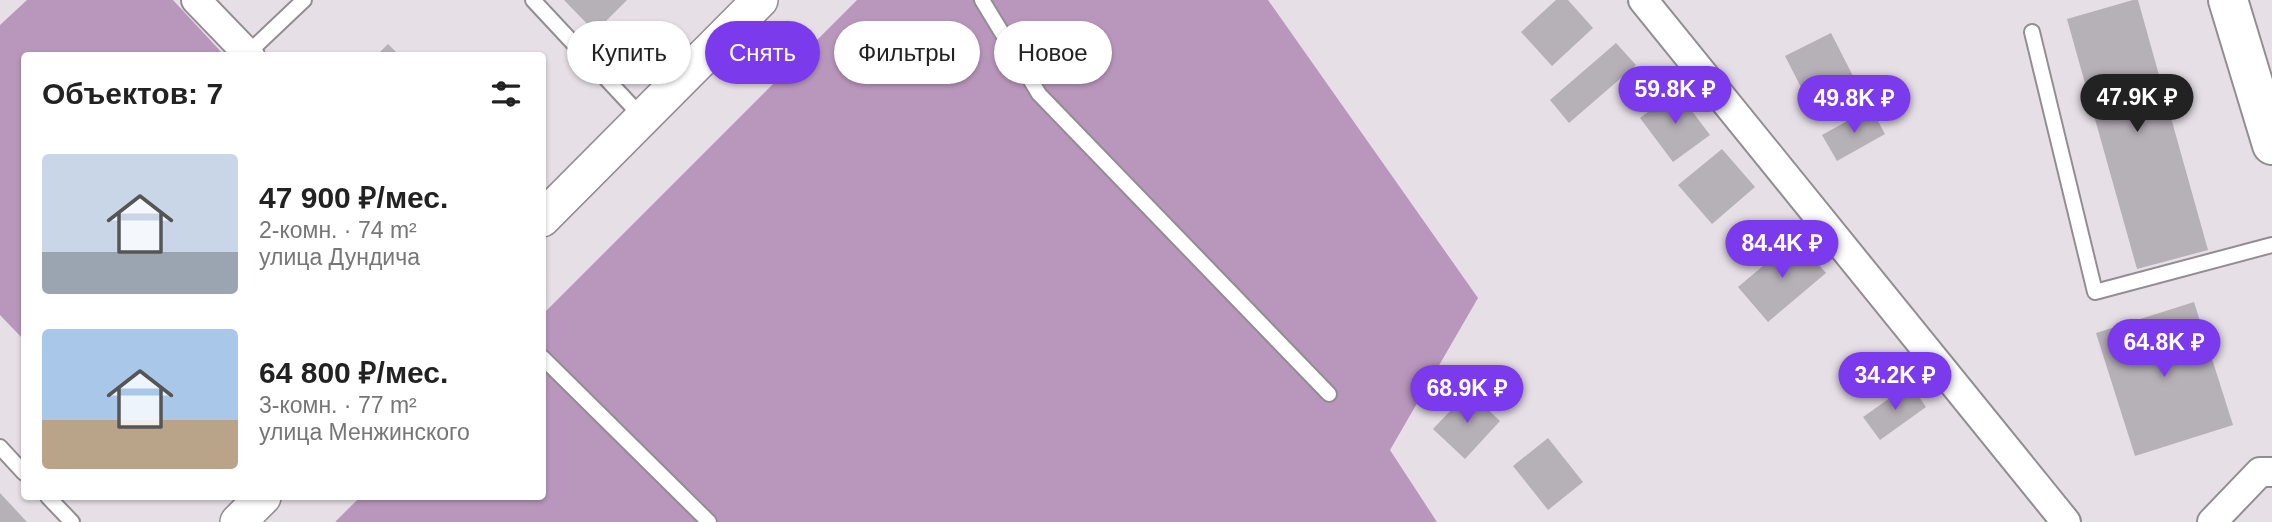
<!DOCTYPE html>
<html lang="ru">
<meta charset="utf-8">
<style>
:root{--surface:#fff;--page:#f2f2f2;--text:#222;--muted:#767676;--accent:#7c3aed}
body{margin:0;font-family:Arial,sans-serif;background:var(--page);color:var(--text);height:100vh;display:flex;flex-direction:column;font-size:26px;white-space:nowrap}
*{box-sizing:border-box;margin:0}
p{font-size:23px;color:var(--muted)}
.icon{flex:none;width:38px;height:38px;fill:none;stroke:currentColor;stroke-width:2;stroke-linecap:round;stroke-linejoin:round}
.map{position:relative;flex:1;overflow:hidden}
.panel{position:absolute;left:21px;top:52px;width:525px;height:448px;display:flex;flex-direction:column;background:var(--surface);border-radius:7px;box-shadow:0 2px 5px #0004}
.panel>*{flex:none}
.top-card{position:absolute;left:567px;top:21px;width:665px;height:63px;display:flex;gap:14px}
.price{position:absolute;translate:-50% -60px;padding:0 16px;border-radius:24px;background:var(--accent);color:#fff;font-size:23px;line-height:46px;filter:drop-shadow(0 2px 4px #0008)}
.price::after{content:'';position:absolute;left:50%;top:42px;width:21px;height:16px;margin-left:-10px;background:inherit;clip-path:polygon(0 0,100% 0,50% 100%)}
.price.on{background:#222;color:#fff}
ul{padding:0;list-style:none}
li{display:flex;align-items:center;gap:21px;height:175px;padding:0 21px}
li span{display:grid;place-items:center;flex:none;width:196px;height:140px;border-radius:7px;color:#555}
li>.icon{margin-inline-start:auto}
span .icon{width:84px;height:84px;fill:#fffc;stroke-width:1}
li b{font-size:30px}
h2{display:flex;justify-content:space-between;align-items:center;height:84px;padding:0 21px;font-size:30px}
.pill{padding:0 24px;border-radius:32px;background:var(--surface);box-shadow:0 2px 5px #0004;font-size:24px;line-height:63px}
.pill.on{background:var(--accent);color:#fff}
.map>svg:first-child{display:block}
</style>
<div class="map">
<svg width="2272" height="522" viewBox="0 0 2272 522">
<rect width="100%" height="100%" fill="#e6dfe6"/>
<g fill="#b997bc">
<polygon points="27,0 173,0 225,56 24,56 24,340 0,315 0,25"/>
<polygon points="857,0 1268,0 1478,298 1390,450 1437,522 335,522 360,497 542,497 543,314"/>
</g>
<g fill="#b6b0b7">
<polygon points="564,0 627,0 595,32"/>
<polygon points="1556,0 1568,0 1593,28 1552,66 1521,32"/>
<polygon points="2133,0 2138,0 2208,250 2137,269 2067,19"/>
<polygon points="1831,33 1853,76 1807,99 1785,56"/>
<polygon points="1616,43 1636,65 1569,123 1550,100"/>
<polygon points="388,44 400,56 376,56"/>
<polygon points="1676,90 1710,135 1673,162 1640,118"/>
<polygon points="1871,108 1885,134 1837,161 1822,135"/>
<polygon points="1722,149 1755,187 1712,224 1678,185"/>
<polygon points="1796,238 1826,273 1768,322 1738,287"/>
<polygon points="2194,302 2233,425 2135,456 2096,333"/>
<polygon points="1910,384 1926,407 1880,440 1863,417"/>
<polygon points="1469,391 1500,421 1465,459 1433,429"/>
<polygon points="1548,438 1583,482 1548,510 1513,466"/>
<polygon points="0,493 27,522 0,522"/>
</g>
<g fill="none" stroke-linecap="round" stroke-linejoin="round">
<g stroke="#938d93" stroke-width="18">
<g id="service">
<polyline points="533,0 642,117"/>
<polyline points="982,0 1039,94 1329,394"/>
<polyline points="2032,32 2095,292 2272,245"/>
<polyline points="247,54 304,0"/>
<polyline points="542,357 709,522"/>
<polyline points="0,447 24,473"/>
<polyline points="48,497 72,522"/>
</g>
</g>
<g stroke="#938d93" stroke-width="32">
<g id="minor">
<polyline points="196,0 250,56"/>
<polyline points="1643,0 2066,522"/>
<polyline points="2212,522 2260,472 2272,472"/>
</g>
</g>
<g stroke="#938d93" stroke-width="38">
<g id="tertiary">
<polyline points="542,219 760,0"/>
<polyline points="238,522 263,497"/>
</g>
</g>
<g stroke="#938d93" stroke-width="42">
<polyline id="secondary" points="2228,0 2272,145"/>
</g>
<use href="#service" stroke="#fff" stroke-width="14"/>
<use href="#minor" stroke="#fff" stroke-width="28"/>
<use href="#tertiary" stroke="#fff" stroke-width="35"/>
<use href="#secondary" stroke="#fff" stroke-width="38"/>
</g>
</svg>
<b class="price" style="left:1675px;top:126px">59.8K ₽</b>
<b class="price on" style="left:2137px;top:134px">47.9K ₽</b>
<b class="price" style="left:1854px;top:135px">49.8K ₽</b>
<b class="price" style="left:1782px;top:280px">84.4K ₽</b>
<b class="price" style="left:2164px;top:379px">64.8K ₽</b>
<b class="price" style="left:1895px;top:412px">34.2K ₽</b>
<b class="price" style="left:1467px;top:425px">68.9K ₽</b>
<div class="top-card">
<a class="pill">Купить</a>
<a class="pill on">Снять</a>
<a class="pill">Фильтры</a>
<a class="pill">Новое</a>
</div>
<section class="panel">
<h2>Объектов: 7<svg class="icon" aria-label="filters" viewBox="0 0 24 24"><path d="M4 7h16M4 17h16"/><circle cx="9" cy="7" r="2"/><circle cx="15" cy="17" r="2"/></svg></h2>
<ul>
<li><span style="background:linear-gradient(#c9d6e8 70%,#9aa5b1 0)"><svg class="icon" aria-label="home" viewBox="0 0 24 24"><path d="M3 11l9-7 9 7M6 9v11h12V9"/></svg></span><div><b>47 900 ₽/мес.</b><p>2-комн. · 74 m²</p><p>улица Дундича</p></div></li>
<li><span style="background:linear-gradient(#a9c7e8 65%,#b9a48a 0)"><svg class="icon" aria-label="home" viewBox="0 0 24 24"><path d="M3 11l9-7 9 7M6 9v11h12V9"/></svg></span><div><b>64 800 ₽/мес.</b><p>3-комн. · 77 m²</p><p>улица Менжинского</p></div></li>
</ul>
</section>
</div>
